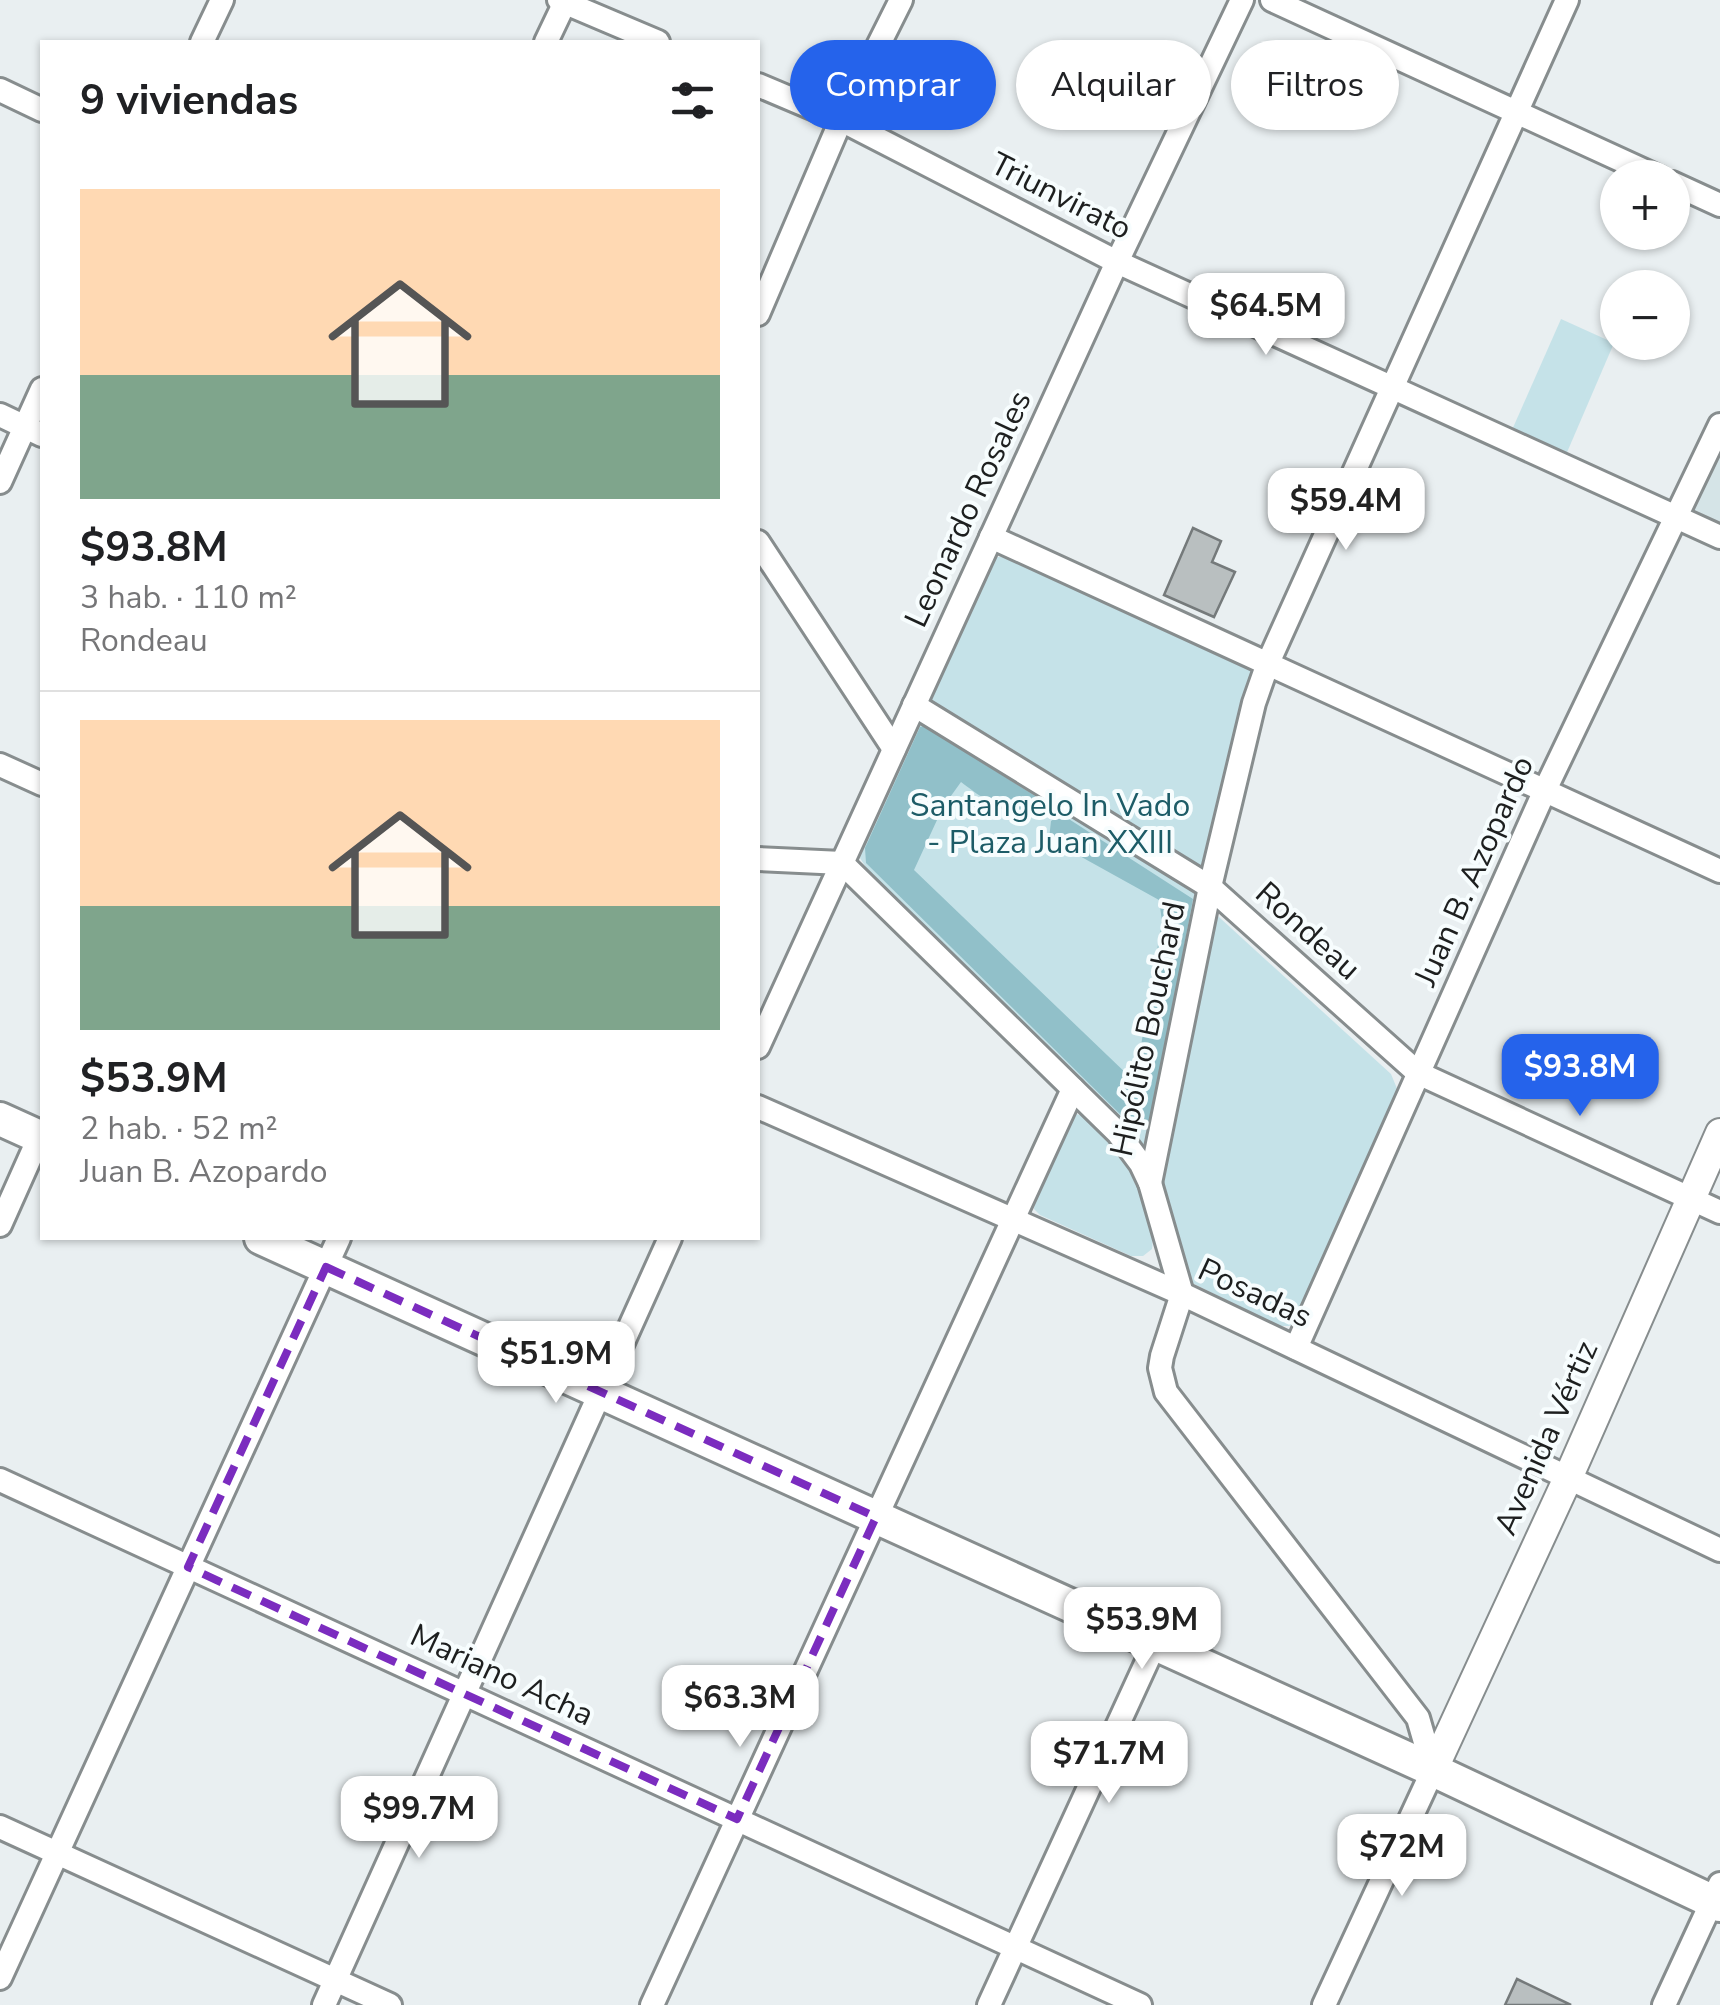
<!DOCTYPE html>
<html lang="es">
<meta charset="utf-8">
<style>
:root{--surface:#fff;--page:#f6f6f6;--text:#202124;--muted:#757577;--line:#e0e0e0;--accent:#2563eb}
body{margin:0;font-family:"Nunito Sans",sans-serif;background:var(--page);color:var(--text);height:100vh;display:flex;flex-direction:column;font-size:38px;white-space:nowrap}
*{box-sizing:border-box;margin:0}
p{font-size:32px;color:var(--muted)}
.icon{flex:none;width:55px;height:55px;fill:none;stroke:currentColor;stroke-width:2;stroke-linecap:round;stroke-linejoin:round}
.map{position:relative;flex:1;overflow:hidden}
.drawer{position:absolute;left:40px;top:40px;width:720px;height:1200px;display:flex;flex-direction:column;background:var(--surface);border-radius:0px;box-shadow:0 2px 8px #0004}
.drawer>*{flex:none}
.top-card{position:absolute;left:790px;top:40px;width:780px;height:90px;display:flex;gap:20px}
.controls{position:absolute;left:1600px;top:160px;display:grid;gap:20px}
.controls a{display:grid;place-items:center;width:90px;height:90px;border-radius:50%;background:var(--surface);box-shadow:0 2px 8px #0004;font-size:50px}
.price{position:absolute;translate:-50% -85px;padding:0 22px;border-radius:20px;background:#fff;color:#222;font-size:32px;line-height:65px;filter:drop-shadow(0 2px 5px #0008)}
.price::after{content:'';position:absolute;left:50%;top:60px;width:30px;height:22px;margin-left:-15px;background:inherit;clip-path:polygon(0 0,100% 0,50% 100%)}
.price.current{background:var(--accent);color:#fff}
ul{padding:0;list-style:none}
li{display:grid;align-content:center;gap:20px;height:530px;padding:0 40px}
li+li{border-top:2px solid var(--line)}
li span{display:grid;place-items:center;height:310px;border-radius:0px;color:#555}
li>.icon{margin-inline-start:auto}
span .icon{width:180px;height:180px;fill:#fffc;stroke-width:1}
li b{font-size:42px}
h2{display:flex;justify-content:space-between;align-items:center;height:120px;padding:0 40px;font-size:42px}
.pill{padding:0 35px;border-radius:45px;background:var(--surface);box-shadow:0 2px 8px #0004;font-size:35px;line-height:90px}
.pill.current{background:var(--accent);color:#fff}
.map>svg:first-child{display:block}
</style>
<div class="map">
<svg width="1720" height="2005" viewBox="0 0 1720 2005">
<rect width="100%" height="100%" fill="#e9eff1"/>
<polygon fill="#d5e4e7" points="1720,425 1720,537 1678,517"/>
<g fill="#c5e2e8">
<polygon points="1561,319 1614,343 1562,464 1508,439"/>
<polygon points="997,557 1005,557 1247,664 1253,670 1197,897 1391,1074 1398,1091 1297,1321 1289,1326 1279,1326 1190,1282 1150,1161 1123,1120 867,869 860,858 862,846 992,561"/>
<path d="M1076,1114C1113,1122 1158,1214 1152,1249L1143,1256H1131L1040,1215L1034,1209L1035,1200L1069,1119Z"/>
</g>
<path fill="#91c0c9" d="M924,726L1040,799L1042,807L1033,817C1009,819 980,796 961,782L943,807L914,870L1131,1078L1136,1075L1162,921L1159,900L1049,839L1051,821L1061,814L1193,899L1152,1118L1147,1124H1137L1123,1117L866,863L865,848L920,727Z"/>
<g fill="#b9bfc0" stroke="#757a7b" stroke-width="2.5">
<polygon points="1193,528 1221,541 1212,562 1235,572 1214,617 1164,595"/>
<polygon points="1517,1979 1571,2005 1505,2005"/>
</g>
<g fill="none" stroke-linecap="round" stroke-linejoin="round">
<g stroke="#878d8e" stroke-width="28">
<g id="minor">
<polyline points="559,0 658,42"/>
<polyline points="1272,0 1660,178"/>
<polyline points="202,42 222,0"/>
<polyline points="546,42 566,0"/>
<polyline points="758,85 841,120 1117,262 1720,537"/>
<polyline points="0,90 42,110"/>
<polyline points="1672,183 1720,205"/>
<polyline points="758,314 841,120 901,0"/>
<polyline points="0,415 42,435"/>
<polyline points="0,482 42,389"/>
<polyline points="991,537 1720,871"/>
<polyline points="758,542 894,749"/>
<polyline points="914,705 1210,887 1418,1073 1720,1212"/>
<polyline points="0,765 42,784"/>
<polyline points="758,859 842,863 1118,1133 1141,1164 1150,1183 1182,1294 1162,1356 1160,1368 1166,1392 1418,1718 1433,1770 1324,2005"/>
<polyline points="758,1047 1117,262 1242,0"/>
<polyline points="758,1107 1182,1294 1720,1550"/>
<polyline points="1150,1183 1210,887 1254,703 1268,663 1567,0"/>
<polyline points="0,1225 42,1131"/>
<polyline points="1296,1348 1545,790 1720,425"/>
<polyline points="0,1480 1140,2005"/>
<polyline points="0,1827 390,2005"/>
<polyline points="0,1978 339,1238"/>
<polyline points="324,2005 670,1238"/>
<polyline points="652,2005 1073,1089"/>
<polyline points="989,2005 1155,1644"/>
<polyline points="1664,2005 1720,1884"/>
</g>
</g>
<g stroke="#878d8e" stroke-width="32">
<polyline id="tertiary" points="1433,1770 1568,1478 1720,1133"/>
</g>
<g stroke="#878d8e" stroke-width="38">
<g id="secondary">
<polyline points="0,1119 42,1138"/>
<polyline points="261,1238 1433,1770 1720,1905"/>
</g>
</g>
<use href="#minor" stroke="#fff" stroke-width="22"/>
<use href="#tertiary" stroke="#fff" stroke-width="28"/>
<use href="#secondary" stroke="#fff" stroke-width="32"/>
</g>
<path fill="none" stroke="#7b2cbf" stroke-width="8" stroke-dasharray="20 12" stroke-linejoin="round" d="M326,1267L876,1517L737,1819L188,1567Z"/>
<g text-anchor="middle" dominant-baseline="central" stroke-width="8" stroke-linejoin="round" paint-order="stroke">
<g font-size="32" fill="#1d1f1f" stroke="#f7fdfe">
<text transform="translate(1061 196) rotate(27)">Triunvirato</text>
<text transform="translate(968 509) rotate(-65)">Leonardo Rosales</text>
<text transform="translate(1474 871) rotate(-66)">Juan B. Azopardo</text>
<text transform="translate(1308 931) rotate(42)">Rondeau</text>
<text transform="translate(1148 1029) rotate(-78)">Hipólito Bouchard</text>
<text transform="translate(1255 1293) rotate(25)">Posadas</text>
<text transform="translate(1546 1438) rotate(-66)">Avenida Vértiz</text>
<text transform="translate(502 1675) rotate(25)">Mariano Acha</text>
</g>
<g font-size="32" fill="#1d5c67" stroke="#f7fdfe">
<text x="1050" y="805">Santangelo In Vado<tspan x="1050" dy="37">- Plaza Juan XXIII</tspan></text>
</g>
</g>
</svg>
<div class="controls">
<a>+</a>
<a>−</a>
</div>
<b class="price" style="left:1266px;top:358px">$64.5M</b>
<b class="price" style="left:1346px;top:553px">$59.4M</b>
<b class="price current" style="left:1580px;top:1119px">$93.8M</b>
<b class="price" style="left:556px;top:1406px">$51.9M</b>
<b class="price" style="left:1142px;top:1672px">$53.9M</b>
<b class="price" style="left:740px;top:1750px">$63.3M</b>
<b class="price" style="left:1109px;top:1806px">$71.7M</b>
<b class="price" style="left:419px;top:1861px">$99.7M</b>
<b class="price" style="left:1402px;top:1899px">$72M</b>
<div class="top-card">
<a class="pill current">Comprar</a>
<a class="pill">Alquilar</a>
<a class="pill">Filtros</a>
</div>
<section class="drawer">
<h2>9 viviendas<svg class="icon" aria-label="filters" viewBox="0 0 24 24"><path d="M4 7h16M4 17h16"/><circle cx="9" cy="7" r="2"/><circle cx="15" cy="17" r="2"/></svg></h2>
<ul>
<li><span style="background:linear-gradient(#ffd9b3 60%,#7fa58c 0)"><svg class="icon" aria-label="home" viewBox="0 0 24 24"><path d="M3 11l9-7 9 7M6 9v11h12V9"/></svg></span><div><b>$93.8M</b><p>3 hab. · 110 m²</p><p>Rondeau</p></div></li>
<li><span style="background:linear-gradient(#ffd9b3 60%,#7fa58c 0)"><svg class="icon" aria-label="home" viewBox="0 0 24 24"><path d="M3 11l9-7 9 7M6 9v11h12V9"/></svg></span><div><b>$53.9M</b><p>2 hab. · 52 m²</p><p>Juan B. Azopardo</p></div></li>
</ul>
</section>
</div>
